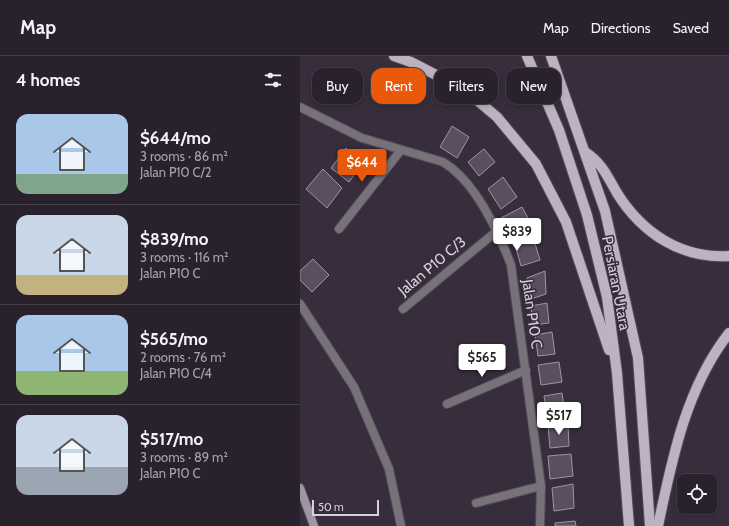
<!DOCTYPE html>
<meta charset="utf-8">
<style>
:root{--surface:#29222d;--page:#312a35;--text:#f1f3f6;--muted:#a5a4aa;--line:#453f49;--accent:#ea580c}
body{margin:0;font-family:Cabin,sans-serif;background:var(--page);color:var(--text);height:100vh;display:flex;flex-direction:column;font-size:15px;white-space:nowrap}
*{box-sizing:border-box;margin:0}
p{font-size:13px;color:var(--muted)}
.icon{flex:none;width:22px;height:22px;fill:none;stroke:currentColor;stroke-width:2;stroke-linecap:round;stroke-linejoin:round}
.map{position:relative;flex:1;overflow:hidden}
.drawer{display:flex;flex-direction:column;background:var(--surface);width:300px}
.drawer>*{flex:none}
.guide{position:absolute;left:12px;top:12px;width:357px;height:36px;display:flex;gap:8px}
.tools{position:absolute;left:377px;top:418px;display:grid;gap:8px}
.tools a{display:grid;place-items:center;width:40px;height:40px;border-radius:8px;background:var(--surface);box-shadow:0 2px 6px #0003,0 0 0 1px var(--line);font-size:20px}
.scale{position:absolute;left:12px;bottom:10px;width:67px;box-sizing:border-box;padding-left:4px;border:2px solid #d7d1db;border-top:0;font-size:11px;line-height:14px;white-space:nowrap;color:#d7d1db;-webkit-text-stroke:3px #372d3c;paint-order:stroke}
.price{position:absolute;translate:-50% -34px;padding:0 9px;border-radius:4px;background:#fff;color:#222;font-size:13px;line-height:26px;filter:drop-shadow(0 1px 2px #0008)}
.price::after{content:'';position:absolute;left:50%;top:24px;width:12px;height:9px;margin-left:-6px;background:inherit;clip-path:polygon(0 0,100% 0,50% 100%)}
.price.selected{background:var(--accent);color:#fff}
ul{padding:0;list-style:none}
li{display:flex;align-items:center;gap:12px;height:100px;padding:0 16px}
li+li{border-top:1px solid var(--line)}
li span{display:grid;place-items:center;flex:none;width:112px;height:80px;border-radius:12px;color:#555}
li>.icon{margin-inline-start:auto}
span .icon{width:48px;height:48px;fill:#fffc;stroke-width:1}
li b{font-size:17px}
h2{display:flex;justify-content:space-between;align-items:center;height:48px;padding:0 16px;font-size:17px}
.chip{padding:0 14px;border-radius:12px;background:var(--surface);box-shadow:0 2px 6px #0003,0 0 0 1px var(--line);font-size:14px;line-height:36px}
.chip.selected{background:var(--accent);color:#fff}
header{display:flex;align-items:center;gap:24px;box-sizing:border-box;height:56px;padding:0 20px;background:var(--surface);border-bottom:1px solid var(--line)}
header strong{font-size:19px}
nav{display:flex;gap:22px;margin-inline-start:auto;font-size:14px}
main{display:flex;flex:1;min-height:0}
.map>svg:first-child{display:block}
</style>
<header>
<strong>Map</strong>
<nav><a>Map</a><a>Directions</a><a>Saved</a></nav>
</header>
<main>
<section class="drawer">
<h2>4 homes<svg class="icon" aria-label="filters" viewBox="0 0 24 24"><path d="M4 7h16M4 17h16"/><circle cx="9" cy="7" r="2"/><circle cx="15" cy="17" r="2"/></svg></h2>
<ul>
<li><span style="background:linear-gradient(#a9c7e8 75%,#7fa58c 0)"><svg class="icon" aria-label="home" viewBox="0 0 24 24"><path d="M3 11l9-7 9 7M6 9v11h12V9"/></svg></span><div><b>$644/mo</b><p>3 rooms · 86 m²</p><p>Jalan P10 C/2</p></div></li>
<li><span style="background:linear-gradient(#c9d6e8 75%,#c2b280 0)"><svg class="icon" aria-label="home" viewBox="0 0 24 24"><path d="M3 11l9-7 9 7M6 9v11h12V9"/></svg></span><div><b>$839/mo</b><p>3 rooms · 116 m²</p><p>Jalan P10 C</p></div></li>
<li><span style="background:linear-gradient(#a9c7e8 70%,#8fb573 0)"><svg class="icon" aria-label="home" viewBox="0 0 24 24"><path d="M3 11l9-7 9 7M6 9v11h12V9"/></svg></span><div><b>$565/mo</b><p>2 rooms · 76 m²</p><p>Jalan P10 C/4</p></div></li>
<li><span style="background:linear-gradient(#c9d6e8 65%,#9aa5b1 0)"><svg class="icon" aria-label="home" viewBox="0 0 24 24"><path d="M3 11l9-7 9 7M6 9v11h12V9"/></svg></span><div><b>$517/mo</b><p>3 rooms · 89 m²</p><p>Jalan P10 C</p></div></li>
</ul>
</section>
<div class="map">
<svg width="429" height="470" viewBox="0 0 429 470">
<rect width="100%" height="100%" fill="#372d3c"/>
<g fill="#5a4f5f" stroke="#9f93a6">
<polygon points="152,70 169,81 157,102 140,91"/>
<polygon points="46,92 63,107 49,126 31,112"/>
<polygon points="184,93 195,106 179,120 168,106"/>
<polygon points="23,113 42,132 27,152 6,133"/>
<polygon points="203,121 217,141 201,153 188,133"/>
<polygon points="222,151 233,171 212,183 201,162"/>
<polygon points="234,184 240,204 221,210 215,189"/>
<polygon points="13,203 29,219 12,236 0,224 0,215"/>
<polygon points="245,215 246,238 228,244 227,222"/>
<polygon points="247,247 249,267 233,269 231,250"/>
<polygon points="252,276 255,298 238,300 235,279"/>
<polygon points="259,306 262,326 241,329 238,309"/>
<polygon points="262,337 265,357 247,360 244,340"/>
<polygon points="268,368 269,390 250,392 248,370"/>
<polygon points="271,398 273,420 250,423 248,400"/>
<polygon points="273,428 274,452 254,455 252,432"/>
<polygon points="275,465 276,470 255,470 255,467"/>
</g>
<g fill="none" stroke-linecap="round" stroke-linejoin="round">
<g stroke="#544b59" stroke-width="10">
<g id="street">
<path d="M0,51L62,82L143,106C175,125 198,175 211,209L241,430L240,470"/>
<polyline points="39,173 101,94"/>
<polyline points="0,248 54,331 89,413 101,470"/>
<polyline points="103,253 198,174"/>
<polyline points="147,348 226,314"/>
<polyline points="176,447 241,430"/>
</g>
</g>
<g stroke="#544b59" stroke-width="10">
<polyline id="secondary" points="0,432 14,470"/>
</g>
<g stroke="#544b59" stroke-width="12">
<g id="primary">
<polyline points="94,0 111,6 165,34 197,61 236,108 266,166 309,294"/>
<polyline points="227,0 259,74 287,159 307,241 317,317 329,470"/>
<polyline points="251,0 305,155 338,302 350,470"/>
<path d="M285,96C303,108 307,120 317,137C342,177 381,203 429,200"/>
<path d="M358,470C372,403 386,332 429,277"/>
</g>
</g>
<use href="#street" stroke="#77727a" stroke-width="8"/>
<use href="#secondary" stroke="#9e96a2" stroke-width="8"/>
<use href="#primary" stroke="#bcb2c2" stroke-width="10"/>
</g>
<g text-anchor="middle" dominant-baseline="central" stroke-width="3" stroke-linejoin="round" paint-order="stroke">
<g font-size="15" fill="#d7d1db" stroke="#372d3c">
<text transform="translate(132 210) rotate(-40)">Jalan P10 C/3</text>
<text transform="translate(316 227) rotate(79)">Persiaran Utara</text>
<text transform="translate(232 258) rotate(82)">Jalan P10 C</text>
</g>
</g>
</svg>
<div class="tools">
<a><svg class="icon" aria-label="locate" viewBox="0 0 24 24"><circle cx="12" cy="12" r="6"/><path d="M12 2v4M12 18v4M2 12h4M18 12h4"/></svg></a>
</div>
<div class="scale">50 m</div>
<b class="price selected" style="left:62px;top:127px">$644</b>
<b class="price" style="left:217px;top:196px">$839</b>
<b class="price" style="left:182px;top:322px">$565</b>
<b class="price" style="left:259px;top:380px">$517</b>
<div class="guide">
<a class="chip">Buy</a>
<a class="chip selected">Rent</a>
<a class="chip">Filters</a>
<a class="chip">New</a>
</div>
</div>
</main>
